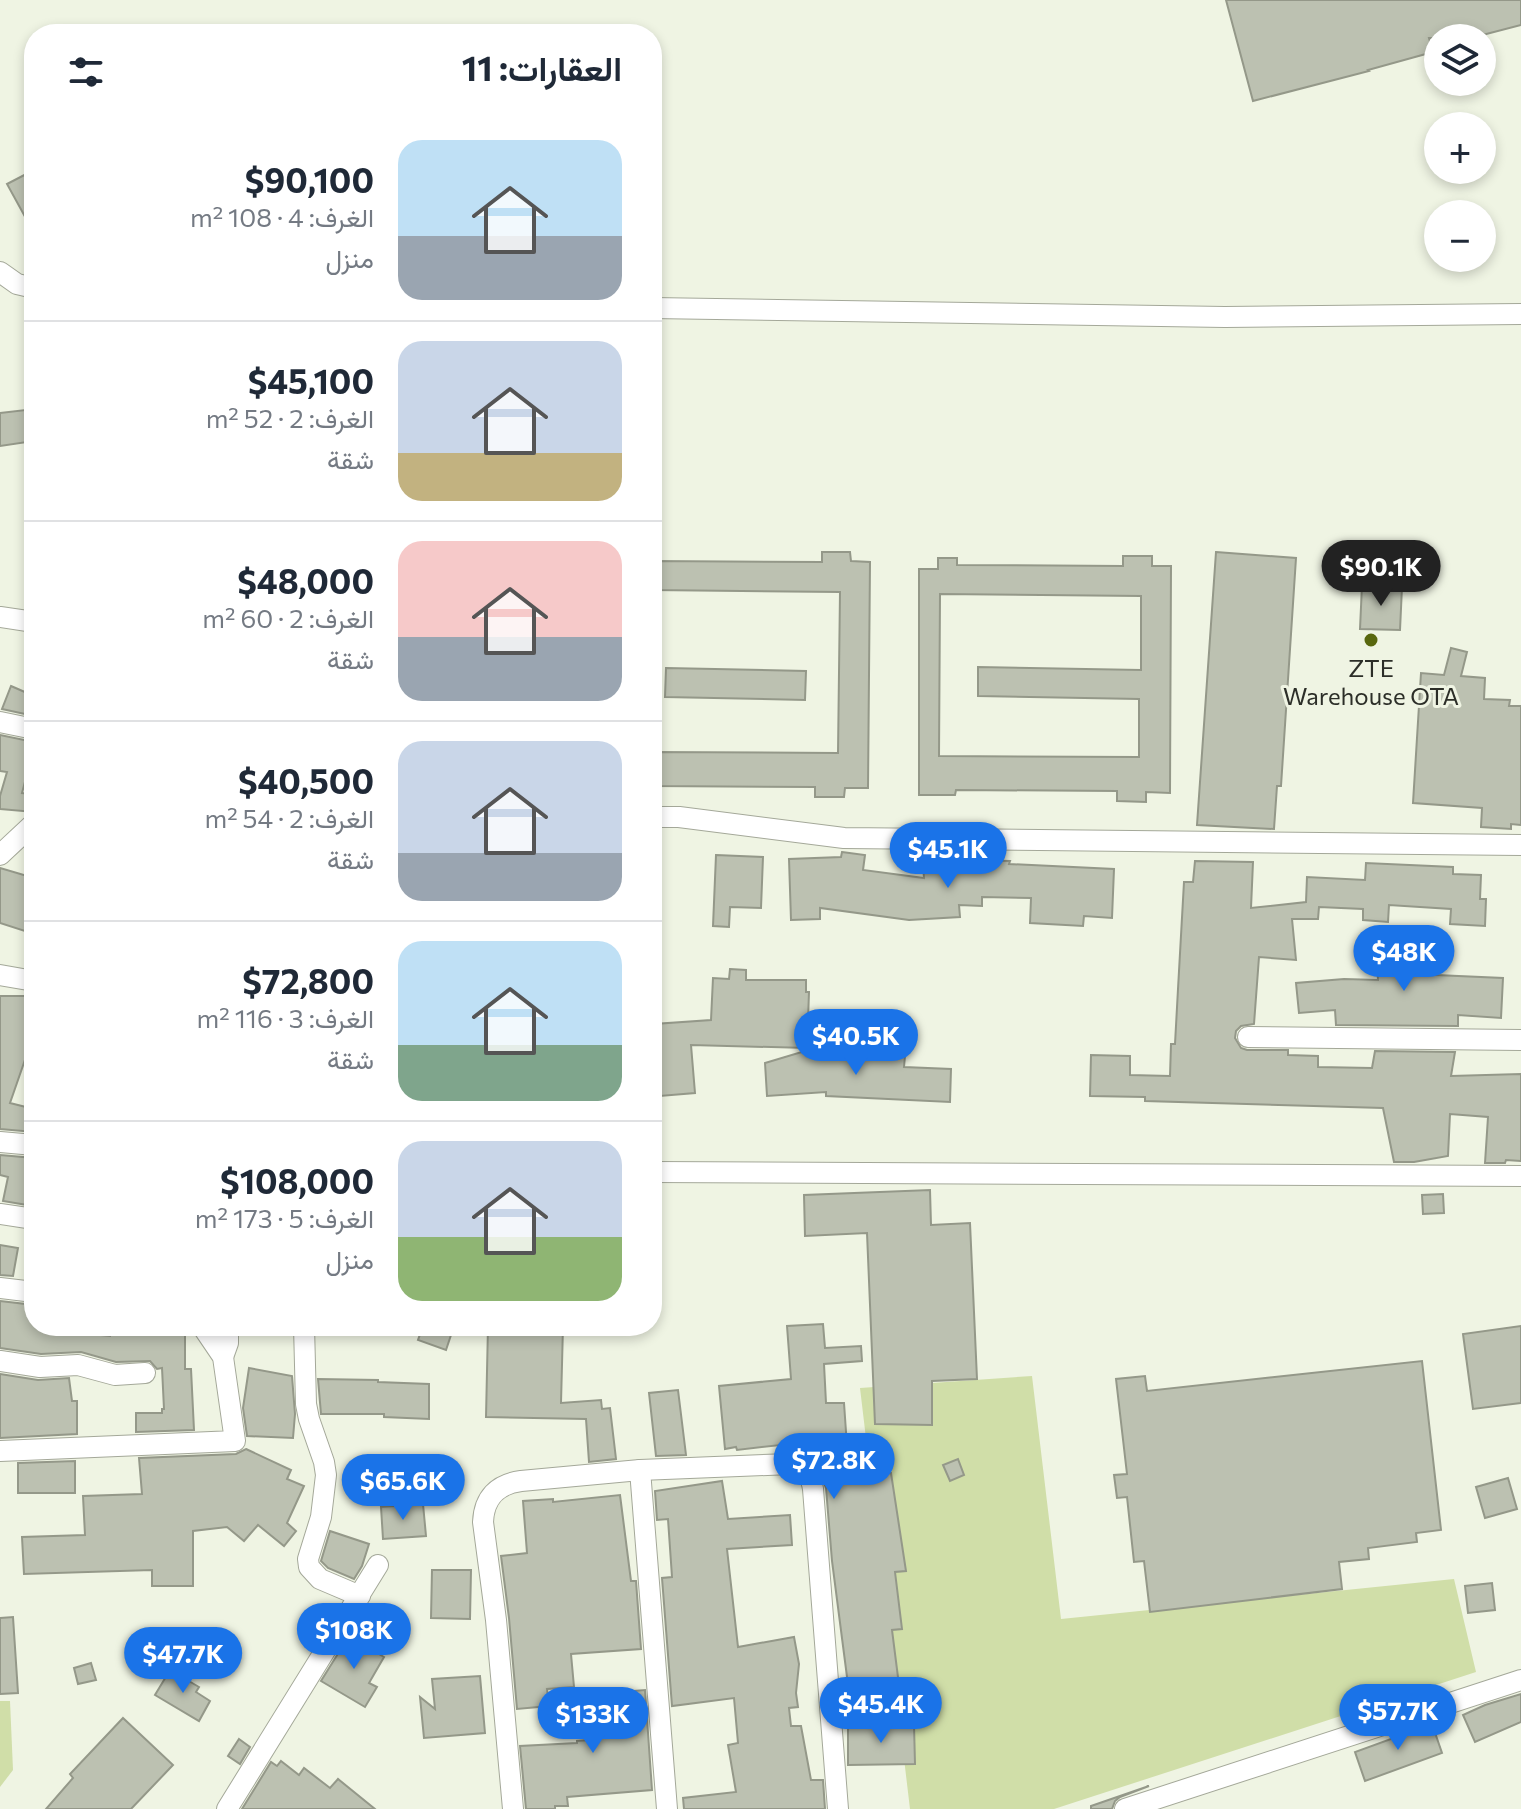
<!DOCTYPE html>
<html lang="ar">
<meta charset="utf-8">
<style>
:root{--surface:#fff;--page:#f2f2f3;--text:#1f2937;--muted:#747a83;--line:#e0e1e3;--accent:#1a73e8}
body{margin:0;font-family:Commissioner,Vazirmatn,sans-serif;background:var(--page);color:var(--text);direction:rtl;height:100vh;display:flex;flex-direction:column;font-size:30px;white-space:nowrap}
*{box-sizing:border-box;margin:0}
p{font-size:26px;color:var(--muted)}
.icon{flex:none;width:44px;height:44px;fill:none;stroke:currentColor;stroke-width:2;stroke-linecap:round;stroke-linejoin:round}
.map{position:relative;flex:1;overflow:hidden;direction:ltr}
.details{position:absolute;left:24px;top:24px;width:638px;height:1312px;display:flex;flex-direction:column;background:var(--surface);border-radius:32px;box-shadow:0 4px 12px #0003;direction:rtl}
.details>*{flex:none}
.buttons{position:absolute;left:1424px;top:24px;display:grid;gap:16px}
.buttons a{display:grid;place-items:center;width:72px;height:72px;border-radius:50%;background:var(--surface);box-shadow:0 4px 12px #0003;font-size:40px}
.price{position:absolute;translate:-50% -68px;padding:0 18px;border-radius:28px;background:var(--accent);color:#fff;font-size:26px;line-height:52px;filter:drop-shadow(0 2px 4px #0008)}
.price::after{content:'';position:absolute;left:50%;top:48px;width:24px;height:18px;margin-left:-12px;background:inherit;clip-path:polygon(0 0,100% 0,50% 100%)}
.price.active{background:#222;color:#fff}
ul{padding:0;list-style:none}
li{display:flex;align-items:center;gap:24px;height:200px;padding:0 40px}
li+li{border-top:2px solid var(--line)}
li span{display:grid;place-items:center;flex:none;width:224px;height:160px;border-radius:24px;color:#555}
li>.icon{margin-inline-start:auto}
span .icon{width:96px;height:96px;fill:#fffc;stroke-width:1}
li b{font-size:34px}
h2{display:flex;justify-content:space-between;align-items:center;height:96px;padding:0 40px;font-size:34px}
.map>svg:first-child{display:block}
</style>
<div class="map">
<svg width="1521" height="1809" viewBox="0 0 1521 1809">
<rect width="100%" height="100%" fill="#eff4e3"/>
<g fill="#d0dea8">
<polygon points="1032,1376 1061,1619 1454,1579 1476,1672 1054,1809 910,1809 860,1388"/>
<polygon points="0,1701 10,1701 13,1770 0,1787"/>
</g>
<g fill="#bcc1b1" stroke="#949889" stroke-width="2" fill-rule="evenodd">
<polygon points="1226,0 1521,0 1521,25 1471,38 1429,38 1433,52 1368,70 1369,71 1253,101"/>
<polygon points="34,170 34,233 7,184"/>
<polygon points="34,409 34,441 0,446 0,413"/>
<polygon points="822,552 850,552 851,561 870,562 868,788 845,788 844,797 815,797 815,787 652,786 652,752 838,753 840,592 652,590 652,561 822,562"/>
<polygon points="1216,552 1296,558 1281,786 1277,786 1274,829 1197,825"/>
<path d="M1123,556H1152V566H1171L1170,793L1146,792V802L1117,801V791L956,790L955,795H919V569H938V558H957V565L1123,566ZM940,594L1141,596V670L978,667V696L1139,699V757L939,756Z"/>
<polygon points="1362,585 1402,587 1400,630 1360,629"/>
<polygon points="1451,648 1467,652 1461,676 1485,678 1484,699 1510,700 1509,706 1521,706 1521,825 1511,824 1511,829 1481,827 1482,808 1413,803 1421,673 1444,675"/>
<polygon points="666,668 806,671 805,700 665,697"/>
<polygon points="11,686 34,696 34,716 2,709"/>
<polygon points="0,735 34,742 34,748 22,793 34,794 34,812 0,809 0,796 7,772 0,771"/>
<polygon points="842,852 865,855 863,870 924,878 923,865 969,862 969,860 1010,861 1009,864 1114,869 1112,918 1084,916 1083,926 1030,923 1031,898 982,897 982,906 959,905 960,917 909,920 820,908 820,919 791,920 789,859 841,857"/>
<polygon points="716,855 763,857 761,908 730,907 729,927 713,926"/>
<polygon points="1195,861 1253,862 1251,908 1306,902 1307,877 1365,880 1366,863 1453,867 1453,874 1481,875 1480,899 1486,899 1485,926 1450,924 1451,909 1389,905 1388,922 1363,920 1363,909 1319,907 1318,919 1292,919 1296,960 1259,957 1254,1024 1241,1026 1236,1031 1235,1038 1241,1048 1247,1050 1288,1050 1288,1055 1318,1056 1318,1067 1372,1068 1375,1051 1455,1052 1451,1076 1521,1074 1521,1161 1506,1160 1505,1163 1485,1163 1488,1117 1450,1114 1448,1156 1414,1162 1394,1162 1383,1108 1145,1101 1145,1097 1090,1096 1091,1055 1130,1056 1130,1075 1170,1076 1171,1044 1175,1044 1178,989 1184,882 1193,882"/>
<polygon points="0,868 34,878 34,934 0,923"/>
<polygon points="1435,944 1436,975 1503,978 1501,1018 1458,1015 1458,1026 1336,1025 1335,1010 1299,1013 1296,983 1344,979 1378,980 1376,946"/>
<polygon points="730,969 746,970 746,980 806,980 806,992 809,992 807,1048 691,1045 695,1093 660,1096 654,1024 711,1020 713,978 729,979"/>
<polygon points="0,996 34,996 34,1059 26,1057 10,1103 34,1109 34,1132 0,1129"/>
<polygon points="805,1051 905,1056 904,1067 951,1069 950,1102 826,1096 826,1092 767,1096 765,1063"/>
<polygon points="0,1155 34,1158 33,1206 3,1201 8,1177 0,1175"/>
<polygon points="930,1190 931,1225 970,1223 977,1379 932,1381 932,1425 875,1424 867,1233 805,1236 804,1195"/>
<polygon points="1443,1194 1444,1213 1423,1214 1422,1195"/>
<polygon points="0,1245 18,1248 13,1276 0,1275"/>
<polygon points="0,1301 34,1305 34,1326 59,1326 91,1334 110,1336 110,1329 185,1326 185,1369 191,1369 194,1430 136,1432 136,1413 162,1413 162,1409 164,1409 162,1368 157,1369 150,1361 116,1362 81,1352 41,1354 0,1348"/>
<polygon points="823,1324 825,1348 861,1346 862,1361 824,1364 826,1403 844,1403 849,1475 891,1473 906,1571 895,1572 902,1629 892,1630 900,1693 850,1700 832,1561 826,1488 819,1469 817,1448 780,1448 780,1445 737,1450 736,1447 725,1449 719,1386 791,1379 787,1326"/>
<polygon points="423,1326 454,1326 446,1350 418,1340"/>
<polygon points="488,1326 563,1326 561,1403 601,1400 602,1409 610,1408 616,1459 589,1462 586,1419 486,1417"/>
<polygon points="1521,1326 1521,1403 1473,1409 1463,1334"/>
<polygon points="1422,1361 1441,1530 1416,1533 1417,1542 1368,1548 1369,1559 1339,1562 1342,1589 1150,1612 1144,1561 1134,1562 1127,1497 1117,1498 1114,1475 1127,1474 1116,1379 1145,1376 1147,1391"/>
<polygon points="249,1368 292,1376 295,1414 293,1438 247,1436 243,1408"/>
<polygon points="0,1374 38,1380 69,1378 72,1401 77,1401 77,1434 0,1438"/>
<polygon points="318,1379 378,1380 378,1382 429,1384 429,1419 384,1417 384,1414 321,1414"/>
<polygon points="678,1390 686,1455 656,1456 649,1393"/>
<polygon points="246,1449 291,1470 287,1479 304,1486 287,1523 296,1531 284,1546 258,1525 244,1541 227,1527 193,1531 193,1586 152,1586 152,1570 24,1574 22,1537 85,1535 83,1496 142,1494 139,1458 236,1454"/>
<polygon points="958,1459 964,1475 950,1481 943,1465"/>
<polygon points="75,1461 75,1493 18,1493 18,1463"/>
<polygon points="1508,1478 1517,1509 1485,1518 1476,1487"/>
<polygon points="722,1481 728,1519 790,1515 792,1545 727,1549 738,1647 794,1637 799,1664 796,1693 798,1707 789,1708 791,1726 801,1726 811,1780 823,1780 825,1809 684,1809 683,1798 736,1792 728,1745 738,1743 734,1698 672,1706 662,1578 672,1577 668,1519 657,1520 655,1491"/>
<polygon points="620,1495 631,1581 636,1581 641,1649 571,1654 574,1687 547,1689 549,1706 517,1709 509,1618 501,1556 527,1553 523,1501 553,1499 553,1502"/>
<polygon points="423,1504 426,1536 383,1539 381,1507"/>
<polygon points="330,1531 369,1544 362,1566 354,1579 328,1568 321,1561"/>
<polygon points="432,1570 471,1570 470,1619 431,1618"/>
<polygon points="1492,1583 1495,1610 1468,1613 1465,1586"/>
<polygon points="13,1617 18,1693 0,1694 0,1618"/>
<polygon points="349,1636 384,1657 369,1683 377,1687 365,1707 321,1681"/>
<polygon points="91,1663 96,1680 78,1684 74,1668"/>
<polygon points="170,1670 199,1687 196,1692 210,1701 199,1721 155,1695"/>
<polygon points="480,1676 485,1733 424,1738 420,1697 435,1709 432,1679"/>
<polygon points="645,1690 652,1790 567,1797 568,1806 555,1806 555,1809 526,1809 520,1746 577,1743 577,1741 589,1740 584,1695"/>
<polygon points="1521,1694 1521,1722 1475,1742 1463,1715 1485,1705"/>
<polygon points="123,1718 173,1765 131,1809 46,1809 73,1778 70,1774"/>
<polygon points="1432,1724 1442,1753 1365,1781 1355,1752"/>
<polygon points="848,1725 914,1725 915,1764 848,1765"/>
<polygon points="239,1739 250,1747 240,1764 228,1756"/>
<polygon points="281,1761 299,1775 304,1768 330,1788 338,1779 375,1809 242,1809 271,1762 277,1766"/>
<polygon points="1149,1786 1120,1797 1115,1801 1112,1809 1091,1809 1091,1806"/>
</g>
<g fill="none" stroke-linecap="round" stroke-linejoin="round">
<g stroke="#a4a899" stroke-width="22">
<g id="street">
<polyline points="0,272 17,284 34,288"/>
<polyline points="652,308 1225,317 1521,314"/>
<polyline points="0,617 34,622"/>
<polyline points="0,722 34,729"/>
<polyline points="652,817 679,817 844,838 1521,845"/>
<polyline points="0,855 31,826 34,826"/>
<polyline points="0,975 34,981"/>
<polyline points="1248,1037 1521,1040"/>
<polyline points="0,1142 34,1145"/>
<polyline points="652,1172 1521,1176"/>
<polyline points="0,1214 34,1219"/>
<polyline points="0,1288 34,1292"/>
<polyline points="304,1326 306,1404 309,1419 324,1462 326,1475 321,1517 308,1559 309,1567 320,1579 360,1596"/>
<polyline points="223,1357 228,1343 228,1326"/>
<polyline points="0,1361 40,1367 78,1365 115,1375 145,1373"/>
<polyline points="0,1451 235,1441 223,1357 202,1326"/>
<polyline points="640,1470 667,1809"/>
<polyline points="227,1809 378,1565"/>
<path d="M513,1809L496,1620L483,1522C484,1498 497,1484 521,1481L640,1470L790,1464C804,1468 811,1475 813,1489L838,1809"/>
<polyline points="1125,1809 1521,1680"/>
</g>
</g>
<use href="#street" stroke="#fff" stroke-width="20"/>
</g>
<circle fill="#58670e" stroke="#eff4e3" stroke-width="3" cx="1371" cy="640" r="8"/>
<g text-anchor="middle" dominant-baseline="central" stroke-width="6" stroke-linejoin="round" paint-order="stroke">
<g font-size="24" fill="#2c2e28" stroke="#eff4e3">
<text x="1371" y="667">ZTE<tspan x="1371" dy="28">Warehouse OTA</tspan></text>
</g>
</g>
</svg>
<div class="buttons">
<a><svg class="icon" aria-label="layers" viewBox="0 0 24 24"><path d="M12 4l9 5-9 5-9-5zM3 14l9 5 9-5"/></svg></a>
<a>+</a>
<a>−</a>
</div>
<b class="price active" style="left:1381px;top:608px">$90.1K</b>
<b class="price" style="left:948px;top:890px">$45.1K</b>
<b class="price" style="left:1404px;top:993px">$48K</b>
<b class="price" style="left:856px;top:1077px">$40.5K</b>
<b class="price" style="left:834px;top:1501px">$72.8K</b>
<b class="price" style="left:403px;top:1522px">$65.6K</b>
<b class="price" style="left:354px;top:1671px">$108K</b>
<b class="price" style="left:183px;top:1695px">$47.7K</b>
<b class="price" style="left:881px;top:1745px">$45.4K</b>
<b class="price" style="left:1398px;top:1752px">$57.7K</b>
<b class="price" style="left:593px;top:1755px">$133K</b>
<section class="details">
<h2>العقارات: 11<svg class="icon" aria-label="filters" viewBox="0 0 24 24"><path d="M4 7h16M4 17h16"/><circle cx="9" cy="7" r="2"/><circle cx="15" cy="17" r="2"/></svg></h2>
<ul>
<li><span style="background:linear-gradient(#bfe0f5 60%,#9aa5b1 0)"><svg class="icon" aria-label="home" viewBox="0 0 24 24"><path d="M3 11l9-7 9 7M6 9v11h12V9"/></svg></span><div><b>$90,100</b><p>الغرف: 4 · 108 m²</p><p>منزل</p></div></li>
<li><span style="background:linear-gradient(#c9d6e8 70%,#c2b280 0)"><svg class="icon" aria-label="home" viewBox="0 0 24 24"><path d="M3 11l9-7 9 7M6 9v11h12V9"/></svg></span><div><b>$45,100</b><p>الغرف: 2 · 52 m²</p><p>شقة</p></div></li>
<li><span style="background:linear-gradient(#f6c9c9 60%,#9aa5b1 0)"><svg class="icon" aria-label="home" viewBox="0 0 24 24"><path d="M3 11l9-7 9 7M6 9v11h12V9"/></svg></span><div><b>$48,000</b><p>الغرف: 2 · 60 m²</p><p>شقة</p></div></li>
<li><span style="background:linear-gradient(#c9d6e8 70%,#9aa5b1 0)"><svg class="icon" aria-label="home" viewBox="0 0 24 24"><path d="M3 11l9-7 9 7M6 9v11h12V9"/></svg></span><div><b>$40,500</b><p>الغرف: 2 · 54 m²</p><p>شقة</p></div></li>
<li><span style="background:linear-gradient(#bfe0f5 65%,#7fa58c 0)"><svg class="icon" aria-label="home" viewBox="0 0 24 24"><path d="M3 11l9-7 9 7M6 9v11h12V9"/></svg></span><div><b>$72,800</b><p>الغرف: 3 · 116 m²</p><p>شقة</p></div></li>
<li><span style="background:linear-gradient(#c9d6e8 60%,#8fb573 0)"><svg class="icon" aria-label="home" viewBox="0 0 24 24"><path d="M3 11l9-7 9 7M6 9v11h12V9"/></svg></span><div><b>$108,000</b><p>الغرف: 5 · 173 m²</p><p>منزل</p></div></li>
</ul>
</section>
</div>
